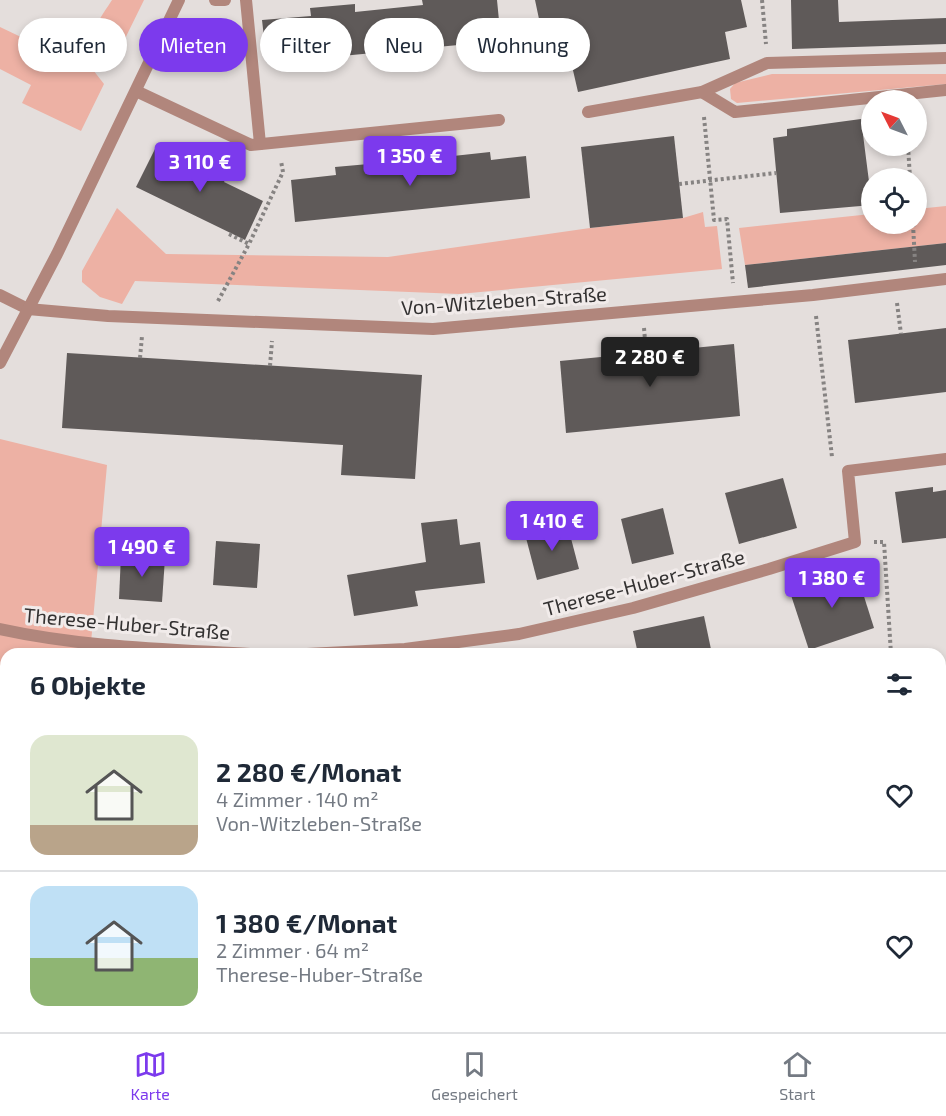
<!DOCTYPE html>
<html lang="de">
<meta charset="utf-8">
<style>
:root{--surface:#fff;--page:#f6f6f7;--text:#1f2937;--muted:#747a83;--line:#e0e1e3;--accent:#7c3aed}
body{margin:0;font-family:"Exo 2",sans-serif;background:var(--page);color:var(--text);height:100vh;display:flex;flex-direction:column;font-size:22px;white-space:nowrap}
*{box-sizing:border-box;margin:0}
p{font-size:20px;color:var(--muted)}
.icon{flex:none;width:33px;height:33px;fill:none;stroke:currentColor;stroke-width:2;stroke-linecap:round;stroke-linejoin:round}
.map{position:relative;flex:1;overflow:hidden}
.details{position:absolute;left:0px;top:648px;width:946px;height:384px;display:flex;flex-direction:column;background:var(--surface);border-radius:18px 18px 0 0;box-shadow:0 3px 9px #0003}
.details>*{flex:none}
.top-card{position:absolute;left:18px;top:18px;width:600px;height:54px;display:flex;gap:12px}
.needle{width:39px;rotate:312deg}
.controls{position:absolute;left:861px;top:90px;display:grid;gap:12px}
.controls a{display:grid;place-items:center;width:66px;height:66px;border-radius:50%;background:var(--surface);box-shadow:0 3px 9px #0003;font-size:30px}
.price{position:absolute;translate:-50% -51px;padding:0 14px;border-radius:6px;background:var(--accent);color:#fff;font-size:20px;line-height:39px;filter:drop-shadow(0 2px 3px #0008)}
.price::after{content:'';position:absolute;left:50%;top:36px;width:18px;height:14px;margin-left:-9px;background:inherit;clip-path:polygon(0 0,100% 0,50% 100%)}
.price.on{background:#222;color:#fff}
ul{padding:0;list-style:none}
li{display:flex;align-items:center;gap:18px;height:150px;padding:0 30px}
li+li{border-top:2px solid var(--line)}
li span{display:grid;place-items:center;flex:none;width:168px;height:120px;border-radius:18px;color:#555}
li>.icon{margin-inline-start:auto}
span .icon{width:72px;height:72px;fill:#fffc;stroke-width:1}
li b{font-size:26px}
h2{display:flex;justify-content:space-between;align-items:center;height:72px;padding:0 30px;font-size:26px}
.chip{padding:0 21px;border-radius:27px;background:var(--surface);box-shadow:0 3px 9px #0003;font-size:21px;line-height:54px}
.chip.on{background:var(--accent);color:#fff}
.tab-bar{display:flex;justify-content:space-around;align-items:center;height:84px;border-top:2px solid var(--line);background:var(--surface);font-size:16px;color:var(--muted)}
.tab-bar a{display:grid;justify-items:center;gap:3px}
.tab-bar .on{color:var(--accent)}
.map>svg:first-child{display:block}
</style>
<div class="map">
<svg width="946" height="1032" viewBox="0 0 946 1032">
<rect width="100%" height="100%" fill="#e4dedc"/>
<g fill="#edb1a4">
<path d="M112,0H144L113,63C103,55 92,39 97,25C100,17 107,8 112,0Z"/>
<polygon points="0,27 65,58 72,43 104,84 81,131 22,103 31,85 0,69"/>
<polygon points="772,74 946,74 946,84 737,103 731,99 730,89 735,83"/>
<polygon points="946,206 946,243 745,265 739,228 871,214 872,224 916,224 917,209"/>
<polygon points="117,208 166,254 388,257 590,228 683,218 703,212 705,227 717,226 722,269 459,294 135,281 122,304 100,297 82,282 82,271"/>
<polygon points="0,439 107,465 90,654 6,654 6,1026 940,1026 941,950 946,966 946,1032 0,1032"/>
</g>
<g fill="#5f5a59">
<polygon points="422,0 497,0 501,41 267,63 262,20 311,16 310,8 355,4 355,12 423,5"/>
<polygon points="535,0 741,0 747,27 725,32 730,59 578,92 572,66 550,71"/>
<polygon points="791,0 838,0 839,22 946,18 946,44 792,49"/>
<polygon points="861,119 872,205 780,213 773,138 787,136 787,129"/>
<polygon points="674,136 683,218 590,228 581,147"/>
<polygon points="155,149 185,163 188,157 227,176 224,182 263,201 245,240 136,187"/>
<polygon points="490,152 491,160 526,156 530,198 295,222 291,180 336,175 335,167 380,163 381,170 412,168 445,164 444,157"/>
<polygon points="946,243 946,265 748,288 745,265"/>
<polygon points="946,328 946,392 855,403 848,340"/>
<polygon points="734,344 740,416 566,433 560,361"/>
<polygon points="67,353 422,375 415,479 341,475 343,445 62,428"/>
<polygon points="783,478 797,528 739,544 725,493"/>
<polygon points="933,487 933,492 946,490 946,538 902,543 895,492"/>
<polygon points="663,508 674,554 632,564 621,519"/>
<polygon points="457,519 460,545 480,542 485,583 415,591 418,606 354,616 347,575 426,562 421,523"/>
<polygon points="567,523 579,569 537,580 525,534"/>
<polygon points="216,541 260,544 257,588 213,585"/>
<polygon points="121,555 165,558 162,602 119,599"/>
<polygon points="855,568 874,628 809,650 789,589"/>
<polygon points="704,616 712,654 638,654 633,631"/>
</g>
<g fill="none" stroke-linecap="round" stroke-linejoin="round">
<g stroke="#868382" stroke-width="4" stroke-dasharray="3 3" stroke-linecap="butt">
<polyline points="762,0 766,44"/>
<polyline points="704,117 714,220 727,219 733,283"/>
<polyline points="908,146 910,178"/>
<polyline points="679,184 776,173"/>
<polyline points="913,224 915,262"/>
<polyline points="229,234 249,244 283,172 281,161"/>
<polyline points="218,301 249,244"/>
<polyline points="897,303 901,334"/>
<polyline points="816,316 832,457"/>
<polyline points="644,328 646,352"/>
<polyline points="140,358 142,336"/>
<polyline points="270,366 272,341"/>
<polyline points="874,542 884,542 891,654"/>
<polyline points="96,1026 100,1030 145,1026"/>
<polyline points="574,1026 576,1032"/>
</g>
<g stroke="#b1867c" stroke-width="12">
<polyline points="215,0 225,0"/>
<polyline points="246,0 260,144"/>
<polyline points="136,91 251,145 499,120"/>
<polyline points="702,92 735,112 946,90"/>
<polyline points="588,112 702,92 767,63 946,58"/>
<polyline points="0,295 28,309 108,316 433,329 813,295 946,279"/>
<polyline points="0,363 57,254 179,0"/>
<path d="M0,629C82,647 167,649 250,654"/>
<polyline points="307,654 405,649 519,634 633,608 769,569 855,542 848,471 946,459"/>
<polyline points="940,708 946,706"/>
<polyline points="943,914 946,920"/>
</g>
</g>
<g text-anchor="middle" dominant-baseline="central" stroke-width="6" stroke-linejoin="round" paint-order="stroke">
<g font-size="20" fill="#333131" stroke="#f1ebea">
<text transform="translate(504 300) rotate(-4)">Von-Witzleben-Straße</text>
<text transform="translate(644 582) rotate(-15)">Therese-Huber-Straße</text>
<text transform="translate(127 623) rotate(5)">Therese-Huber-Straße</text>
</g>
</g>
</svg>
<div class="controls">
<a><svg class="needle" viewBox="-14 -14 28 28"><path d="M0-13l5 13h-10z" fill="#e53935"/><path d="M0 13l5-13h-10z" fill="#747a83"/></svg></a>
<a><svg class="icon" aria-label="locate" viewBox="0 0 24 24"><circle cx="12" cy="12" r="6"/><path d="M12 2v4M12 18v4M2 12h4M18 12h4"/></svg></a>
</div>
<b class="price" style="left:410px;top:187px">1 350 €</b>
<b class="price" style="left:200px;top:193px">3 110 €</b>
<b class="price on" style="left:650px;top:388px">2 280 €</b>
<b class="price" style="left:552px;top:552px">1 410 €</b>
<b class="price" style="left:142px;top:578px">1 490 €</b>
<b class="price" style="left:832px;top:609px">1 380 €</b>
<div class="top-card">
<a class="chip">Kaufen</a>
<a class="chip on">Mieten</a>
<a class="chip">Filter</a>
<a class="chip">Neu</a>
<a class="chip">Wohnung</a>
</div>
<section class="details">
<h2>6 Objekte<svg class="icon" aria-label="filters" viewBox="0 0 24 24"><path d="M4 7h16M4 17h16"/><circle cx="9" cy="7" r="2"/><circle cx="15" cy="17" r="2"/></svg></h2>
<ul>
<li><span style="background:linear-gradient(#dfe7d0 75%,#b9a48a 0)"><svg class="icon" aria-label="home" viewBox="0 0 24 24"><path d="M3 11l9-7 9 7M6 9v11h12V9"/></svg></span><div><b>2 280 €/Monat</b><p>4 Zimmer · 140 m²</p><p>Von-Witzleben-Straße</p></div><svg class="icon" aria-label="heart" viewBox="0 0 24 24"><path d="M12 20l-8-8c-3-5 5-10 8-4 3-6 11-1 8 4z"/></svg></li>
<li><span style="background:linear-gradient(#bfe0f5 60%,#8fb573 0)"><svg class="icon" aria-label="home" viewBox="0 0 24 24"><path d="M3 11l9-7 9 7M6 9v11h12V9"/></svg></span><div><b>1 380 €/Monat</b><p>2 Zimmer · 64 m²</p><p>Therese-Huber-Straße</p></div><svg class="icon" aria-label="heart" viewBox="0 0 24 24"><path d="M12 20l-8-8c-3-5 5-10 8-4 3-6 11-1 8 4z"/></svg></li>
</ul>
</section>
</div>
<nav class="tab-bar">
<a class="on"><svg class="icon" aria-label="map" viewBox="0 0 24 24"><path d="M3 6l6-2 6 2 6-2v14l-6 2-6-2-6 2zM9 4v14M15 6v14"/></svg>Karte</a>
<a><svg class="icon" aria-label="saved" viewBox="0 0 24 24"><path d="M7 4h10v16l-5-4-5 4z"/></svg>Gespeichert</a>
<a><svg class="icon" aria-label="home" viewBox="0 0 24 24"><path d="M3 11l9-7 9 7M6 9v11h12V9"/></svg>Start</a>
</nav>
